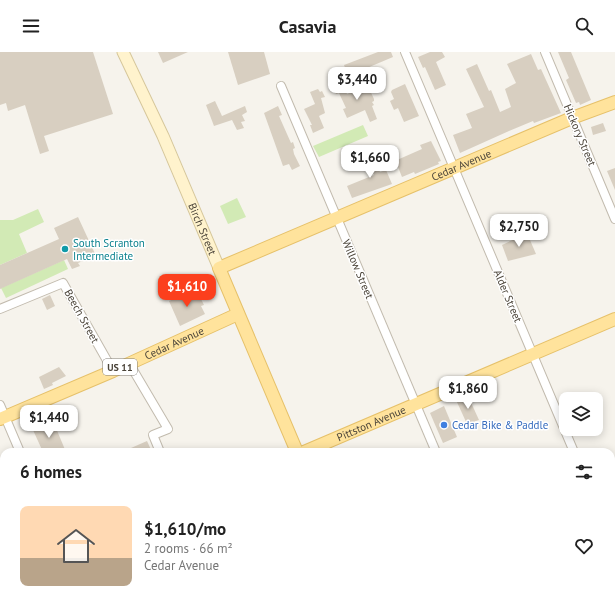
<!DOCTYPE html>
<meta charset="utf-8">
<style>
:root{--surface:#fff;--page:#f6f6f6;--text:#222;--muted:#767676;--line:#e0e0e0;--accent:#fc3f1d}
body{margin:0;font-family:"PT Sans",sans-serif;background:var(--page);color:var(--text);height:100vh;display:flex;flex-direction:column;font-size:15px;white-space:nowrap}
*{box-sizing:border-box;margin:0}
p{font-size:13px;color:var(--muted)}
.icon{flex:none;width:22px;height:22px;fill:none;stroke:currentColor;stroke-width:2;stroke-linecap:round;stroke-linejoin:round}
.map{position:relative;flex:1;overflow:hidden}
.drawer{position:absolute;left:0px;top:396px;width:615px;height:156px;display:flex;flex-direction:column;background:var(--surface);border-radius:12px 12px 0 0;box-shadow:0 2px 10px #0003}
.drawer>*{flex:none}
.fabs{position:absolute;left:559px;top:340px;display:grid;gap:8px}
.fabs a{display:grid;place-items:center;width:44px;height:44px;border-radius:8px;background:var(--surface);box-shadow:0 2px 10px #0003;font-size:20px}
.price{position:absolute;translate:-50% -34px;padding:0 9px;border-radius:8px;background:#fff;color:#222;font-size:13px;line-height:26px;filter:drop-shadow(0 1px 2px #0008)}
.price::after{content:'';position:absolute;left:50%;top:24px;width:12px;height:9px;margin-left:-6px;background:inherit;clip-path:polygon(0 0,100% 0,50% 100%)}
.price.active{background:var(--accent);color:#fff}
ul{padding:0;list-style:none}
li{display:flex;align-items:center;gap:12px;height:100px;padding:0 20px}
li+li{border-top:1px solid var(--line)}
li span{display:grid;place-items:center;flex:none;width:112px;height:80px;border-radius:8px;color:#555}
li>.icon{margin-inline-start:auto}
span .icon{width:48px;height:48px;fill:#fffc;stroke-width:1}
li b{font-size:17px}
h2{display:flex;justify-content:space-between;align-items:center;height:48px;padding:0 20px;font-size:17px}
header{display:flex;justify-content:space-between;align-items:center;height:52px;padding:0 20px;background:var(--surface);font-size:18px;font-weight:700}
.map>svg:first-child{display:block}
</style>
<header><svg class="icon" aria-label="menu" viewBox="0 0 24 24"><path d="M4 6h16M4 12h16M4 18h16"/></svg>Casavia<svg class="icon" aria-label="search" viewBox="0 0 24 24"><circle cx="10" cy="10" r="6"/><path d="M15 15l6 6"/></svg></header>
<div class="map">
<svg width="615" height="552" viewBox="0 0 615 552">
<rect width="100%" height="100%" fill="#f6f3ec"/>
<g fill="#d2eab5">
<polygon points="363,73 368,84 319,105 313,94"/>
<polygon points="237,146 246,165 228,172 220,154"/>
<polygon points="38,157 44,170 19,182 27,201 0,213 0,168 13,168"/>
<polygon points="64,208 68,217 6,246 1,236"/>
</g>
<g fill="#d8cfc1">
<polygon points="0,0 93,0 113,62 44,84 49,99 40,102 25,53 8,59 6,51 0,53"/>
<polygon points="158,0 188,0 163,11"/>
<polygon points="228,0 264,0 270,22 238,33"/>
<polygon points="378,0 391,0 393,5 348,24 344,13"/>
<polygon points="430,0 442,0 445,5 436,10 446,33 435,38 425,15 423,16 418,5"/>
<polygon points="558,0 571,0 591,48 580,53 579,50 576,51 566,28 569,26"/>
<polygon points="531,2 538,18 541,17 561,61 534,71 533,69 509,79 460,101 453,83 472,76 466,62 484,55 466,17 477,12 489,39 491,38 500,60 511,55 505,37 516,31 507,12"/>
<polygon points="342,30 347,42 357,38 356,34 366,30 374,47 374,49 372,50 374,53 372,54 377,67 370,70 365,58 347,66 343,57 346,56 339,41 336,42 333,34"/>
<polygon points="405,32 419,64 404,70 398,56 394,58 390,49 394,47 391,40 392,38"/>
<polygon points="318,37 320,40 322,39 325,45 321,46 325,61 319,64 324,76 313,81 310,73 312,73 304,57 315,52 310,40"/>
<polygon points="215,49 222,64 245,54 247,60 242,63 245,69 241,70 244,76 237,78 232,68 214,74 206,53"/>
<polygon points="278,54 282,63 279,64 291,91 293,90 295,96 293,97 294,102 300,114 292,118 289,112 283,114 264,61"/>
<polygon points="603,71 606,79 593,83 591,75"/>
<polygon points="431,89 441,109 438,110 439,112 415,122 414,120 402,125 396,110 397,109 397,108 422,97 420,93"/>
<polygon points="370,97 380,120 386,118 392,132 352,146 347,134 374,123 364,100"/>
<polygon points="350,99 355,112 346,116 342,108 344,108 342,103"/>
<polygon points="615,116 615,138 607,119"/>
<polygon points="78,165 97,206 90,209 88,207 78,211 80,214 72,217 67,207 0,237 0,213 59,187 54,176"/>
<polygon points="527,181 536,202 508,209 502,193"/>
<polygon points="194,238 198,246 200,245 204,253 201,254 205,262 180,274 169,249"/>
<polygon points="50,243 55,254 47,258 42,247"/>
<polygon points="59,315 66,324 52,331 53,333 44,337 39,325"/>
<polygon points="468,344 479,368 467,372 456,348"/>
<polygon points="444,354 457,385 443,391 430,361"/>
<polygon points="53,369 66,400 43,400 33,378"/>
<polygon points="147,389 152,400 133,400 131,396"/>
</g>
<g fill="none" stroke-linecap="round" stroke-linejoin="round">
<g stroke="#c2bbae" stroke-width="10">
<g id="street">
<polyline points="405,0 574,400"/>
<polyline points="545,0 615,167"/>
<polyline points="281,34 436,400"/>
<polyline points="0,257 63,231 113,319"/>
<polyline points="129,311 168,377 153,383 160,400"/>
<polyline points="0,353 20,400"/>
<polyline points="611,484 615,482"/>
<polyline points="611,490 615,499"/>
<polyline points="83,548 84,552"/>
<polyline points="222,548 224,552"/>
<polyline points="497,548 499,552"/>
<polyline points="451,552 460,548"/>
</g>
</g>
<g stroke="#d6c79b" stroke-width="13">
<g id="secondary">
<path id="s1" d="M123,0L163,84L219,216"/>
<polyline points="358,548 360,552"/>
</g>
</g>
<g stroke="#e6c16a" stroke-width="14">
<g id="primary">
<path id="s2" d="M0,367L113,319L238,262"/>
<path id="s3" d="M297,400L219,216L572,66L615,50"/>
<path id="s4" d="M304,400L615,267"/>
<polyline points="0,531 4,529"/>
</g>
</g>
<use href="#street" stroke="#fff" stroke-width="8"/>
<use href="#secondary" stroke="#fff3cd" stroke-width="11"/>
<use href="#primary" stroke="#ffe39c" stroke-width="12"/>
</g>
<circle fill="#0f9aa8" stroke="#fff" stroke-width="1.5" cx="65" cy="197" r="4"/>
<circle fill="#3f7fe0" stroke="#fff" stroke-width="1.5" cx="444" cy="373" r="4"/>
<g text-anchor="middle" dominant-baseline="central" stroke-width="3" stroke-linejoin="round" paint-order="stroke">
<rect fill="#fff" stroke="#817c74" stroke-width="1" x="103" y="307" width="34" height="16" rx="3"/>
<g font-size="10" font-weight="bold" fill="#4b4439">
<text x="120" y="315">US 11</text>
</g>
<g font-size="11" fill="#4b4439" stroke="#fff">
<text transform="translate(580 83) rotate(67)">Hickory Street</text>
<text stroke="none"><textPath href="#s3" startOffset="463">Cedar Avenue</textPath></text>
<text stroke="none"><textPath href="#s1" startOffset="194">Birch Street</textPath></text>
<text transform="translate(358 217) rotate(67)">Willow Street</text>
<text transform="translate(508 244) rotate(67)">Alder Street</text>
<text transform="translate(82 264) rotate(61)">Beech Street</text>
<text stroke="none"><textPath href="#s2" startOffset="190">Cedar Avenue</textPath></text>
<text stroke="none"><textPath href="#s4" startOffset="73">Pittston Avenue</textPath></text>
</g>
<g font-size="11" fill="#0d838f" stroke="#fff" text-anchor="start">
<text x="73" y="191">South Scranton<tspan x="73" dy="13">Intermediate</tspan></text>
</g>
<g font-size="11" fill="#366cbe" stroke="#fff" text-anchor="start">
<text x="452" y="373">Cedar Bike &amp; Paddle</text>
</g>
</g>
</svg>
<div class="fabs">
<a><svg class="icon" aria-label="layers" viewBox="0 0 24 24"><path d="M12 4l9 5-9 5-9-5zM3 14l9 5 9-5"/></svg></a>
</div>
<b class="price" style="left:357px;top:49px">$3,440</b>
<b class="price" style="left:370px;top:127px">$1,660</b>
<b class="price" style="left:519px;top:196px">$2,750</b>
<b class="price active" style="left:187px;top:256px">$1,610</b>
<b class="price" style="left:468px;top:358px">$1,860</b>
<b class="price" style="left:49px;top:387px">$1,440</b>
<section class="drawer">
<h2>6 homes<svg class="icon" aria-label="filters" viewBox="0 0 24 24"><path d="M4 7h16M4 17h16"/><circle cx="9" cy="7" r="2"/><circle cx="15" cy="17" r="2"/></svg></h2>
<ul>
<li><span style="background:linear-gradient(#ffd9b3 65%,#b9a48a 0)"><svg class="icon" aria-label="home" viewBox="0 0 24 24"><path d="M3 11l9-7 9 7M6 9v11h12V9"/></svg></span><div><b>$1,610/mo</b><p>2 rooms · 66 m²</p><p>Cedar Avenue</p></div><svg class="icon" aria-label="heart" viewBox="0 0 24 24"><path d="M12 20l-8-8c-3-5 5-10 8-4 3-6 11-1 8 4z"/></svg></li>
</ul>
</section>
</div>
